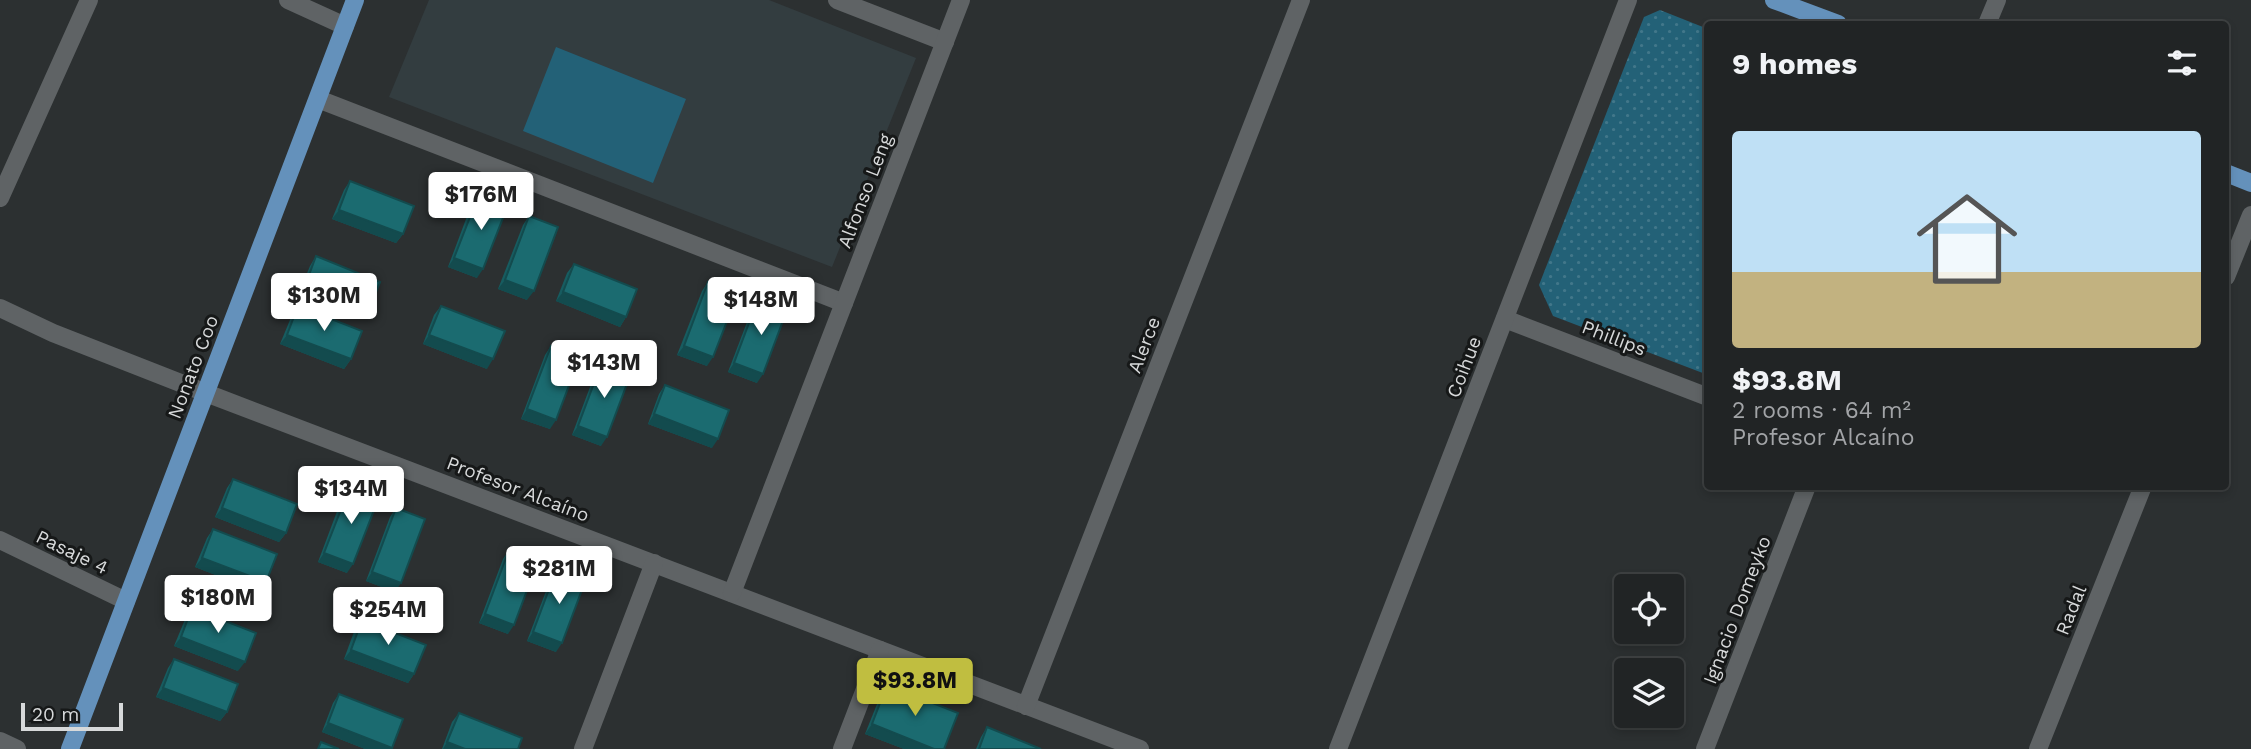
<!DOCTYPE html>
<meta charset="utf-8">
<style>
:root{--surface:#212425;--page:#292c2d;--text:#f1f3f6;--muted:#a2a4a7;--line:#3e4142;--accent:#c0be40}
body{margin:0;font-family:"Work Sans",sans-serif;background:var(--page);color:var(--text);height:100vh;display:flex;flex-direction:column;font-size:26px;white-space:nowrap}
*{box-sizing:border-box;margin:0}
p{font-size:23px;color:var(--muted)}
.icon{flex:none;width:38px;height:38px;fill:none;stroke:currentColor;stroke-width:2;stroke-linecap:round;stroke-linejoin:round}
.map{position:relative;flex:1;overflow:hidden}
.sheet{position:absolute;left:1704px;top:21px;width:525px;height:469px;display:flex;flex-direction:column;background:var(--surface);border-radius:7px;box-shadow:0 4px 10px #0003,0 0 0 2px var(--line)}
.sheet>*{flex:none}
.tools{position:absolute;left:1614px;top:574px;display:grid;gap:14px}
.tools a{display:grid;place-items:center;width:70px;height:70px;border-radius:7px;background:var(--surface);box-shadow:0 4px 10px #0003,0 0 0 2px var(--line);font-size:35px}
.scale{position:absolute;left:21px;bottom:18px;width:102px;box-sizing:border-box;padding-left:7px;border:4px solid #d7d9da;border-top:0;font-size:19px;line-height:24px;white-space:nowrap;color:#d7d9da;-webkit-text-stroke:5px #161818;paint-order:stroke}
.price{position:absolute;translate:-50% -60px;padding:0 16px;border-radius:7px;background:#fff;color:#222;font-size:23px;line-height:46px;filter:drop-shadow(0 2px 4px #0008)}
.price::after{content:'';position:absolute;left:50%;top:42px;width:21px;height:16px;margin-left:-10px;background:inherit;clip-path:polygon(0 0,100% 0,50% 100%)}
.price.active{background:var(--accent);color:#111}
ul{padding:0;list-style:none}
li{display:grid;align-content:center;gap:14px;height:371px;padding:0 28px}
li span{display:grid;place-items:center;height:217px;border-radius:7px;color:#555}
li>.icon{margin-inline-start:auto}
span .icon{width:126px;height:126px;fill:#fffc;stroke-width:1}
li b{font-size:30px}
h2{display:flex;justify-content:space-between;align-items:center;height:84px;padding:0 28px;font-size:30px}
.map>svg:first-child{display:block}
</style>
<div class="map">
<svg width="2251" height="749" viewBox="0 0 2251 749">
<defs>
<pattern id="park-dots" width="8" height="8" patternUnits="userSpaceOnUse" patternTransform="scale(1.75)"><rect width="8" height="8" fill="#236177"/><path d="M2 2h.1M6 6h.1" fill="none" stroke="#42778a" stroke-width="1.8" stroke-linecap="round"/></pattern>
</defs>
<rect width="100%" height="100%" fill="#2c3031"/>
<polygon fill="#333d40" points="429,0 769,0 916,58 832,267 389,97"/>
<polygon fill="url(#park-dots)" points="1660,10 1708,29 1708,375 1553,316 1539,285 1644,17"/>
<polygon fill="#236177" points="556,47 686,99 653,183 523,131"/>
<g fill="none" stroke-linecap="round" stroke-linejoin="round">
<g stroke="#5f6365" stroke-width="18">
<polyline points="288,0 345,26"/>
<polyline points="837,0 945,42"/>
<polyline points="1987,24 1997,0"/>
<polyline points="318,99 844,303"/>
<polyline points="0,198 89,0"/>
<polyline points="2226,277 2251,215"/>
<polyline points="0,308 53,333 206,393 1140,749"/>
<polyline points="1505,319 1708,397"/>
<polyline points="0,540 126,601"/>
<polyline points="732,593 961,0"/>
<polyline points="1026,706 1301,0"/>
<polyline points="0,741 17,749"/>
<polyline points="583,749 654,563"/>
<polyline points="842,749 880,650"/>
<polyline points="1338,749 1628,0"/>
<polyline points="1705,749 1807,486"/>
<polyline points="2038,749 2143,486"/>
</g>
<g stroke="#6491bb" stroke-width="18">
<polyline points="1774,0 1838,24"/>
<polyline points="2226,173 2251,183"/>
<polyline points="70,749 355,0"/>
</g>
</g>
<g fill="#175c60">
<polygon points="350,181 403,234 396,243 332,219 344,190"/>
<polygon points="479,194 477,278 448,267 472,203"/>
<polygon points="529,216 527,300 498,289 523,225"/>
<polygon points="316,256 369,310 362,319 298,295 310,266"/>
<polygon points="574,264 626,317 620,327 556,301 567,273"/>
<polygon points="708,282 707,366 677,355 702,291"/>
<polygon points="758,299 757,383 728,372 752,309"/>
<polygon points="298,306 351,359 344,369 280,344 292,315"/>
<polygon points="441,306 487,369 423,344 434,315"/>
<polygon points="551,346 550,429 521,419 545,355"/>
<polygon points="602,362 601,446 572,435 596,371"/>
<polygon points="665,385 712,448 648,424 659,394"/>
<polygon points="233,479 286,533 279,542 215,517 227,488"/>
<polygon points="349,489 347,573 318,562 342,498"/>
<polygon points="396,508 395,592 366,581 390,517"/>
<polygon points="213,529 266,582 259,592 195,567 207,538"/>
<polygon points="509,550 508,634 479,623 503,559"/>
<polygon points="557,568 556,652 527,641 551,578"/>
<polygon points="192,608 238,671 174,646 186,617"/>
<polygon points="362,620 414,674 408,683 344,659 355,629"/>
<polygon points="174,659 227,712 220,721 156,697 168,668"/>
<polygon points="887,685 944,749 904,749 865,734 881,694"/>
<polygon points="339,694 391,749 365,749 322,732 333,703"/>
<polygon points="459,713 518,749 442,749 452,722"/>
<polygon points="987,727 1041,749 976,749 981,737"/>
</g>
<g fill="#134b4e">
<polygon points="339,210 403,234 396,243 332,219"/>
<polygon points="454,258 483,269 477,278 448,267"/>
<polygon points="505,280 534,291 527,300 498,289"/>
<polygon points="305,286 369,310 362,319 298,295"/>
<polygon points="563,292 626,317 620,327 556,301"/>
<polygon points="287,335 351,359 344,369 280,344"/>
<polygon points="429,335 493,359 487,369 423,344"/>
<polygon points="684,346 713,357 707,366 677,355"/>
<polygon points="734,363 763,374 757,383 728,372"/>
<polygon points="527,409 556,420 550,429 521,419"/>
<polygon points="654,414 718,439 712,448 648,424"/>
<polygon points="578,426 607,437 601,446 572,435"/>
<polygon points="222,508 286,533 279,542 215,517"/>
<polygon points="324,553 353,564 347,573 318,562"/>
<polygon points="202,558 266,582 259,592 195,567"/>
<polygon points="372,572 401,583 395,592 366,581"/>
<polygon points="485,614 514,625 508,634 479,623"/>
<polygon points="533,632 562,643 556,652 527,641"/>
<polygon points="181,637 245,662 238,671 174,646"/>
<polygon points="351,650 414,674 408,683 344,659"/>
<polygon points="163,688 227,712 220,721 156,697"/>
<polygon points="328,723 392,748 391,749 365,749 322,732"/>
<polygon points="872,724 934,749 904,749 865,734"/>
<polygon points="447,742 465,749 443,749"/>
</g>
<g fill="#1b6b70" stroke="#134b4e" stroke-width="2">
<polygon points="350,181 414,206 403,234 339,210"/>
<polygon points="479,194 508,205 483,269 454,258"/>
<polygon points="529,216 558,227 534,291 505,280"/>
<polygon points="316,256 380,282 369,310 305,286"/>
<polygon points="574,264 637,289 626,317 563,292"/>
<polygon points="708,282 738,293 713,357 684,346"/>
<polygon points="758,299 787,310 763,374 734,363"/>
<polygon points="298,306 362,331 351,359 287,335"/>
<polygon points="441,306 505,331 493,359 429,335"/>
<polygon points="551,346 580,356 556,420 527,409"/>
<polygon points="602,362 631,373 607,437 578,426"/>
<polygon points="665,385 729,410 718,439 654,414"/>
<polygon points="233,479 297,504 286,533 222,508"/>
<polygon points="349,489 378,500 353,564 324,553"/>
<polygon points="396,508 425,519 401,583 372,572"/>
<polygon points="213,529 277,554 266,582 202,558"/>
<polygon points="509,550 538,561 514,625 485,614"/>
<polygon points="557,568 586,579 562,643 533,632"/>
<polygon points="192,608 256,633 245,662 181,637"/>
<polygon points="362,620 426,645 414,674 351,650"/>
<polygon points="174,659 238,684 227,712 163,688"/>
<polygon points="887,685 958,713 944,749 934,749 872,724"/>
<polygon points="339,694 403,719 392,748 328,723"/>
<polygon points="459,713 522,738 518,749 465,749 447,742"/>
<polygon points="987,727 1041,749 979,749"/>
<polygon points="321,742 339,749 318,749"/>
</g>
<g text-anchor="middle" dominant-baseline="central" stroke-width="6" stroke-linejoin="round" paint-order="stroke">
<g font-size="19" fill="#d7d9da" stroke="#161818">
<text transform="translate(865 191) rotate(-69)">Alfonso Leng</text>
<text transform="translate(1614 338) rotate(21)">Phillips</text>
<text transform="translate(1144 345) rotate(-69)">Alerce</text>
<text transform="translate(193 367) rotate(-69)">Nonato Coo</text>
<text transform="translate(1464 367) rotate(-69)">Coihue</text>
<text transform="translate(518 489) rotate(21)">Profesor Alcaíno</text>
<text transform="translate(72 552) rotate(26)">Pasaje 4</text>
<text transform="translate(1737 610) rotate(-69)">Ignacio Domeyko</text>
<text transform="translate(2071 610) rotate(-68)">Radal</text>
</g>
</g>
</svg>
<div class="tools">
<a><svg class="icon" aria-label="locate" viewBox="0 0 24 24"><circle cx="12" cy="12" r="6"/><path d="M12 2v4M12 18v4M2 12h4M18 12h4"/></svg></a>
<a><svg class="icon" aria-label="layers" viewBox="0 0 24 24"><path d="M12 4l9 5-9 5-9-5zM3 14l9 5 9-5"/></svg></a>
</div>
<div class="scale">20 m</div>
<b class="price" style="left:481px;top:232px">$176M</b>
<b class="price" style="left:324px;top:333px">$130M</b>
<b class="price" style="left:761px;top:337px">$148M</b>
<b class="price" style="left:604px;top:400px">$143M</b>
<b class="price" style="left:351px;top:526px">$134M</b>
<b class="price" style="left:559px;top:606px">$281M</b>
<b class="price" style="left:218px;top:635px">$180M</b>
<b class="price" style="left:388px;top:647px">$254M</b>
<b class="price active" style="left:915px;top:718px">$93.8M</b>
<section class="sheet">
<h2>9 homes<svg class="icon" aria-label="filters" viewBox="0 0 24 24"><path d="M4 7h16M4 17h16"/><circle cx="9" cy="7" r="2"/><circle cx="15" cy="17" r="2"/></svg></h2>
<ul>
<li><span style="background:linear-gradient(#bfe0f5 65%,#c2b280 0)"><svg class="icon" aria-label="home" viewBox="0 0 24 24"><path d="M3 11l9-7 9 7M6 9v11h12V9"/></svg></span><div><b>$93.8M</b><p>2 rooms · 64 m²</p><p>Profesor Alcaíno</p></div></li>
</ul>
</section>
</div>
